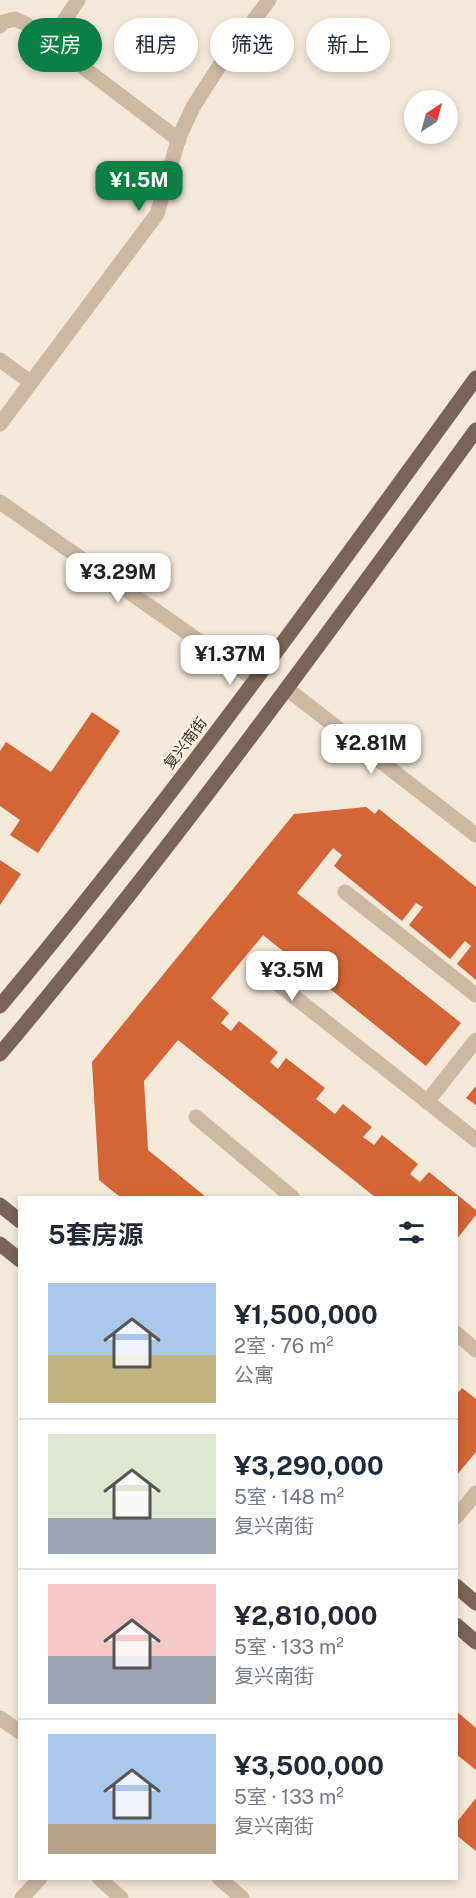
<!DOCTYPE html>
<html lang="zh">
<meta charset="utf-8">
<style>
:root{--surface:#fff;--page:#f2f2f3;--text:#1f2937;--muted:#747a83;--line:#e0e1e3;--accent:#0b8043}
body{margin:0;font-family:"Public Sans","Noto Sans SC",sans-serif;background:var(--page);color:var(--text);height:100vh;display:flex;flex-direction:column;font-size:22px;white-space:nowrap}
*{box-sizing:border-box;margin:0}
p{font-size:20px;color:var(--muted)}
.icon{flex:none;width:33px;height:33px;fill:none;stroke:currentColor;stroke-width:2;stroke-linecap:round;stroke-linejoin:round}
.map{position:relative;flex:1;overflow:hidden}
.side{position:absolute;left:18px;top:1196px;width:440px;height:684px;display:flex;flex-direction:column;background:var(--surface);border-radius:0px;box-shadow:0 3px 9px #0003}
.side>*{flex:none}
.hud{position:absolute;left:18px;top:18px;width:441px;height:54px;display:flex;gap:12px}
.needle{width:39px;rotate:36deg}
.tools{position:absolute;left:404px;top:90px;display:grid;gap:12px}
.tools a{display:grid;place-items:center;width:54px;height:54px;border-radius:50%;background:var(--surface);box-shadow:0 3px 9px #0003;font-size:30px}
.price{position:absolute;translate:-50% -51px;padding:0 14px;border-radius:12px;background:#fff;color:#222;font-size:20px;line-height:39px;filter:drop-shadow(0 2px 3px #0008)}
.price::after{content:'';position:absolute;left:50%;top:36px;width:18px;height:14px;margin-left:-9px;background:inherit;clip-path:polygon(0 0,100% 0,50% 100%)}
.price.current{background:var(--accent);color:#fff}
ul{padding:0;list-style:none}
li{display:flex;align-items:center;gap:18px;height:150px;padding:0 30px}
li+li{border-top:2px solid var(--line)}
li span{display:grid;place-items:center;flex:none;width:168px;height:120px;border-radius:0px;color:#555}
li>.icon{margin-inline-start:auto}
span .icon{width:72px;height:72px;fill:#fffc;stroke-width:1}
li b{font-size:26px}
h2{display:flex;justify-content:space-between;align-items:center;height:72px;padding:0 30px;font-size:26px}
.pill{padding:0 21px;border-radius:27px;background:var(--surface);box-shadow:0 3px 9px #0003;font-size:21px;line-height:54px}
.pill.current{background:var(--accent);color:#fff}
.map>svg:first-child{display:block}
</style>
<div class="map">
<svg width="476" height="1898" viewBox="0 0 476 1898">
<rect width="100%" height="100%" fill="#f4e8d8"/>
<g fill="#d36537">
<polygon points="92,712 120,731 38,853 10,835 20,820 0,806 0,751 6,742 51,772"/>
<polygon points="366,807 375,814 379,809 476,887 476,980 457,964 471,946 465,941 450,959 409,925 423,907 416,903 402,921 334,866 342,855 333,848 297,893 461,1023 426,1066 263,935 211,998 229,1013 221,1023 231,1031 239,1021 278,1052 270,1062 278,1069 286,1058 325,1088 316,1099 335,1114 343,1104 372,1127 363,1137 374,1145 382,1135 418,1164 410,1174 420,1182 429,1172 476,1210 476,1215 456,1240 456,1197 375,1197 178,1040 144,1081 148,1150 206,1197 120,1197 99,1180 92,1062 294,814"/>
<polygon points="0,860 21,874 0,905"/>
<polygon points="476,1086 476,1105 466,1098"/>
<polygon points="462,1388 476,1399 476,1452 456,1476 456,1395"/>
<polygon points="456,1711 476,1728 476,1770 456,1754"/>
<polygon points="476,1798 476,1851 456,1835 456,1823"/>
</g>
<g fill="none" stroke-linecap="round" stroke-linejoin="round">
<g stroke="#cdb8a2" stroke-width="15">
<polyline points="0,26 3,22 15,19 26,24 179,140"/>
<polyline points="50,42 78,0"/>
<polyline points="0,360 29,381"/>
<polyline points="0,424 157,214 179,137 193,107 220,65 269,0"/>
<polyline points="0,502 255,680"/>
<polyline points="287,689 476,835"/>
<polyline points="345,892 476,995"/>
<polyline points="278,984 476,1140"/>
<polyline points="427,1102 476,1040"/>
<polyline points="196,1117 292,1197"/>
<polyline points="456,1333 476,1350"/>
<polyline points="456,1517 476,1493"/>
<polyline points="0,1718 20,1732"/>
<polyline points="99,1878 121,1898"/>
<polyline points="219,1878 242,1898"/>
<polyline points="22,1898 40,1878"/>
</g>
<g stroke="#7b6455" stroke-width="15">
<path d="M0,1006C168,805 322,590 476,378"/>
<path d="M0,1054C168,854 322,642 476,430"/>
<polyline points="0,1205 20,1221"/>
<polyline points="0,1244 20,1260"/>
<polyline points="456,1586 476,1603"/>
<polyline points="456,1625 476,1642"/>
</g>
</g>
<g text-anchor="middle" dominant-baseline="central" stroke-width="4.5" stroke-linejoin="round" paint-order="stroke">
<g font-size="15" fill="#372c26" stroke="#fbf2e4">
<text transform="translate(185 743) rotate(-53)">复兴南街</text>
</g>
</g>
</svg>
<div class="tools">
<a><svg class="needle" viewBox="-14 -14 28 28"><path d="M0-13l5 13h-10z" fill="#e53935"/><path d="M0 13l5-13h-10z" fill="#747a83"/></svg></a>
</div>
<b class="price current" style="left:139px;top:212px">¥1.5M</b>
<b class="price" style="left:118px;top:604px">¥3.29M</b>
<b class="price" style="left:230px;top:686px">¥1.37M</b>
<b class="price" style="left:371px;top:775px">¥2.81M</b>
<b class="price" style="left:292px;top:1002px">¥3.5M</b>
<div class="hud">
<a class="pill current">买房</a>
<a class="pill">租房</a>
<a class="pill">筛选</a>
<a class="pill">新上</a>
</div>
<section class="side">
<h2>5套房源<svg class="icon" aria-label="filters" viewBox="0 0 24 24"><path d="M4 7h16M4 17h16"/><circle cx="9" cy="7" r="2"/><circle cx="15" cy="17" r="2"/></svg></h2>
<ul>
<li><span style="background:linear-gradient(#a9c7e8 60%,#c2b280 0)"><svg class="icon" aria-label="home" viewBox="0 0 24 24"><path d="M3 11l9-7 9 7M6 9v11h12V9"/></svg></span><div><b>¥1,500,000</b><p>2室 · 76 m²</p><p>公寓</p></div></li>
<li><span style="background:linear-gradient(#dfe7d0 70%,#9aa5b1 0)"><svg class="icon" aria-label="home" viewBox="0 0 24 24"><path d="M3 11l9-7 9 7M6 9v11h12V9"/></svg></span><div><b>¥3,290,000</b><p>5室 · 148 m²</p><p>复兴南街</p></div></li>
<li><span style="background:linear-gradient(#f6c9c9 60%,#9aa5b1 0)"><svg class="icon" aria-label="home" viewBox="0 0 24 24"><path d="M3 11l9-7 9 7M6 9v11h12V9"/></svg></span><div><b>¥2,810,000</b><p>5室 · 133 m²</p><p>复兴南街</p></div></li>
<li><span style="background:linear-gradient(#a9c7e8 75%,#b9a48a 0)"><svg class="icon" aria-label="home" viewBox="0 0 24 24"><path d="M3 11l9-7 9 7M6 9v11h12V9"/></svg></span><div><b>¥3,500,000</b><p>5室 · 133 m²</p><p>复兴南街</p></div></li>
</ul>
</section>
</div>
